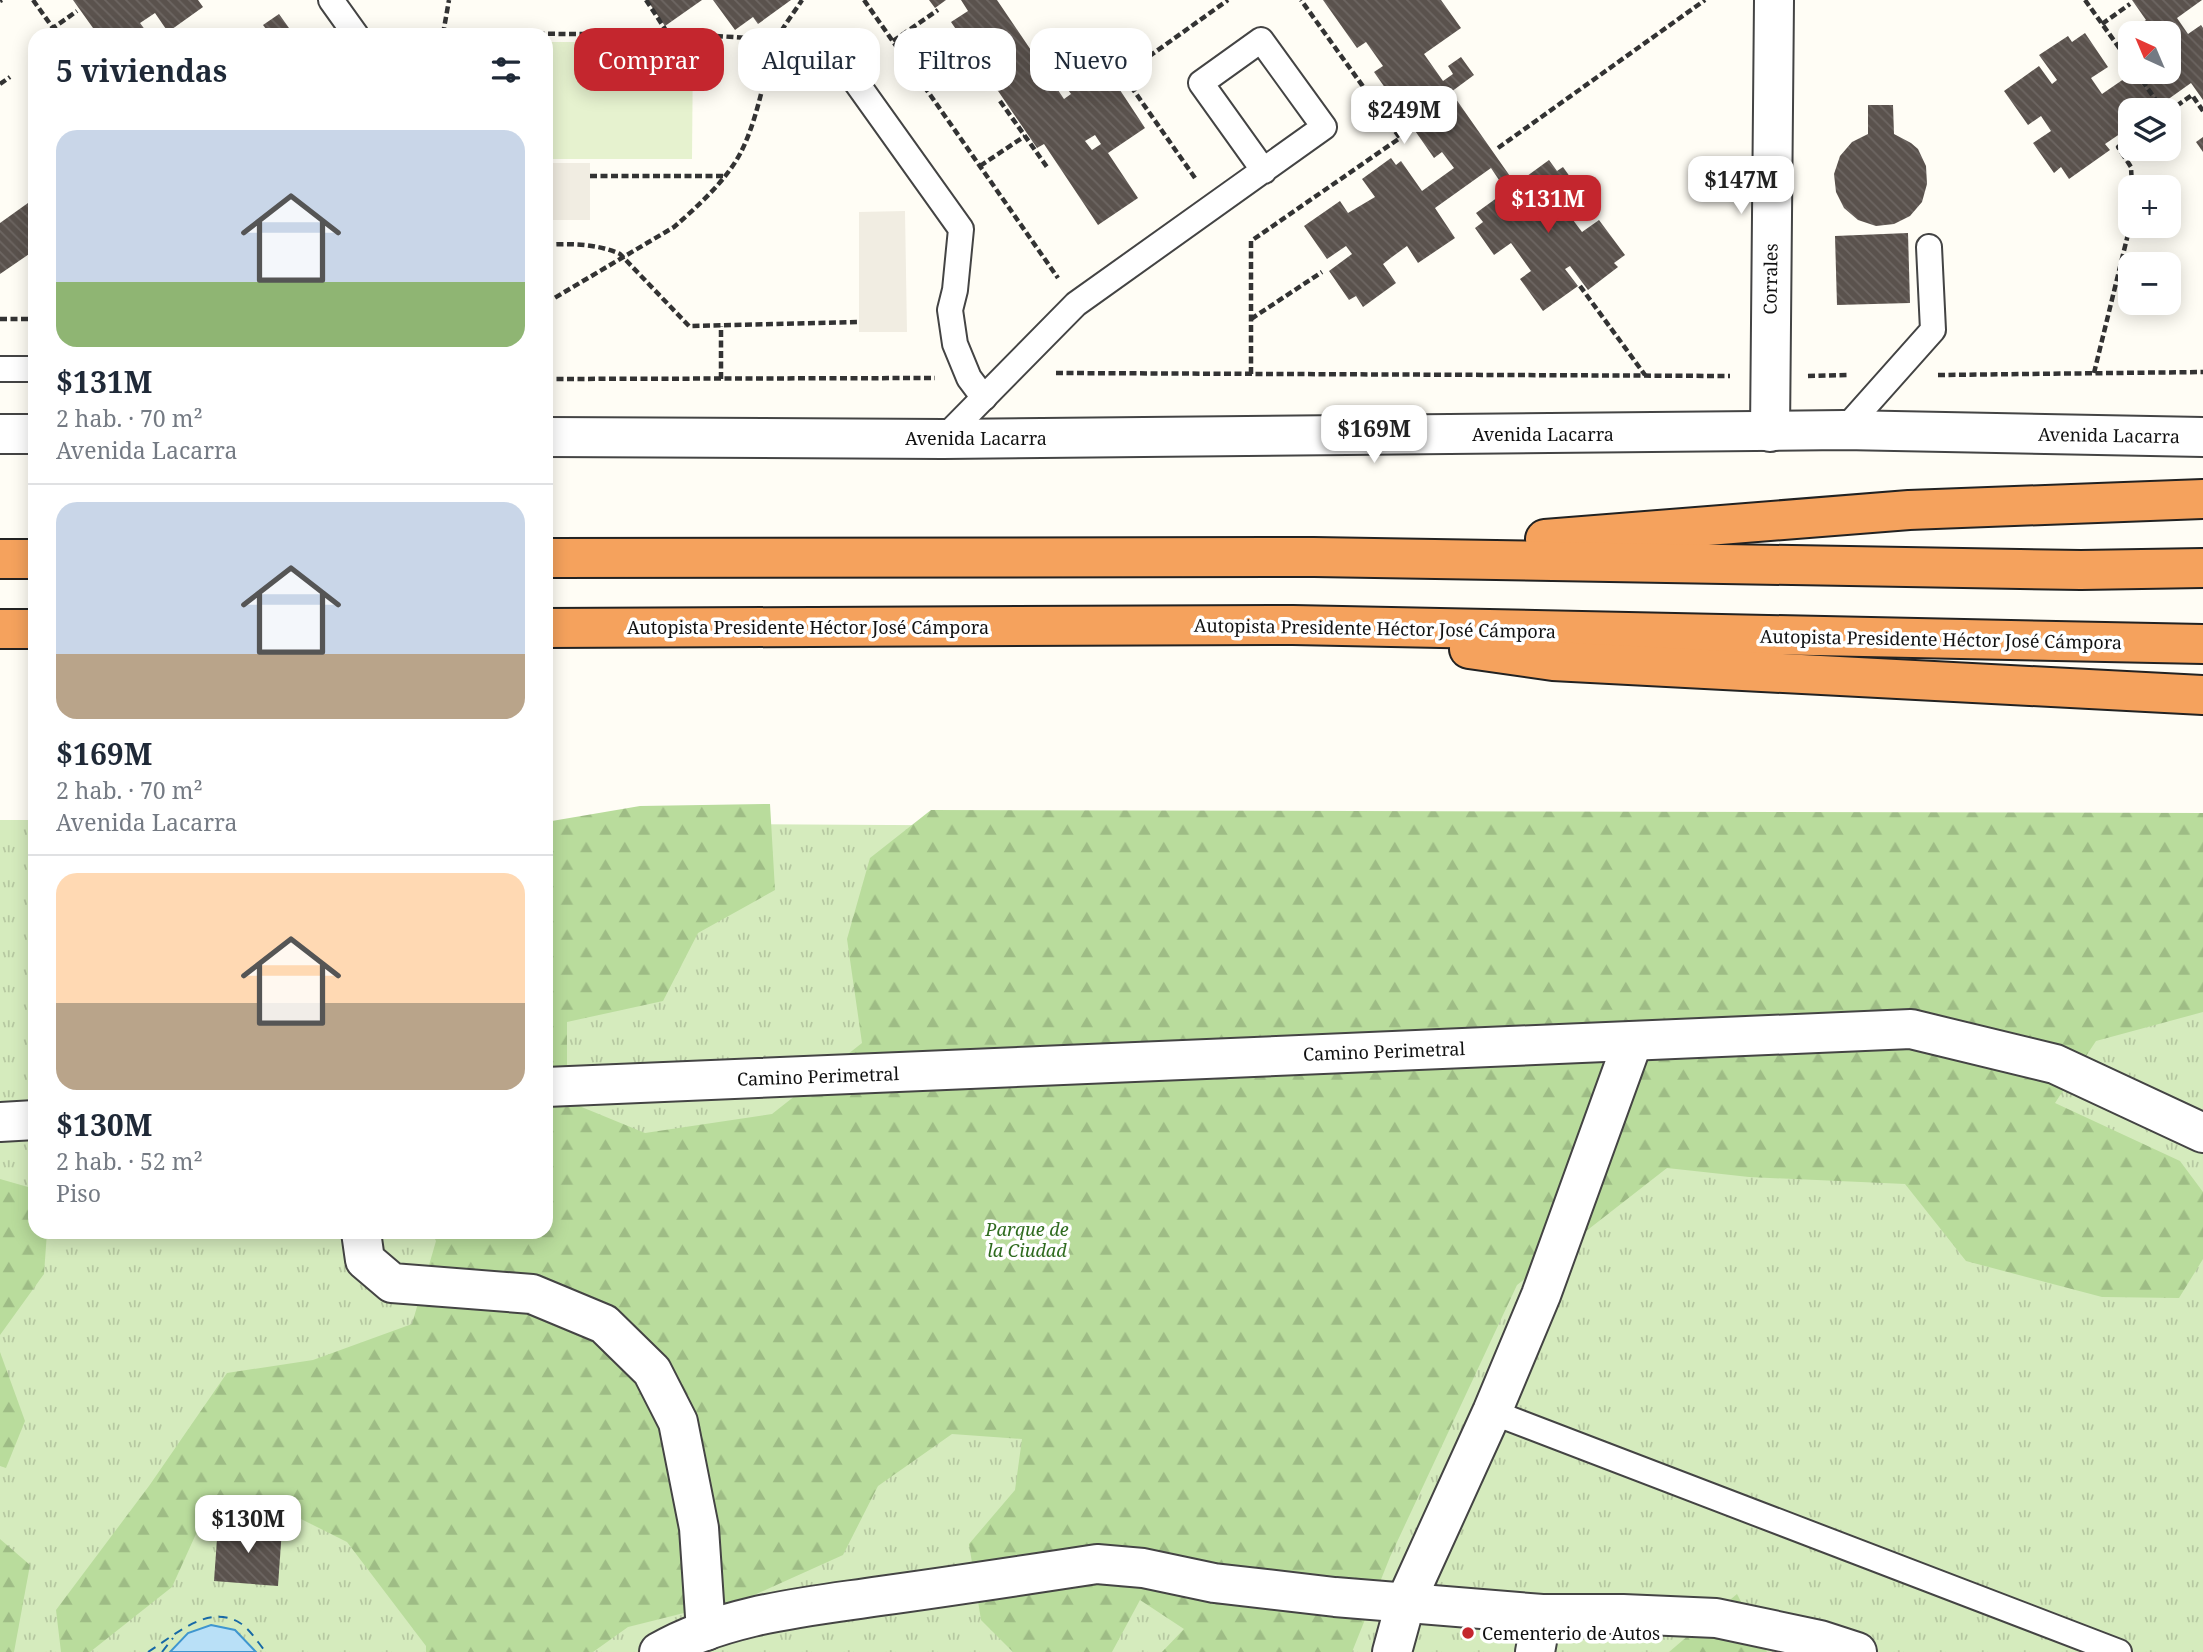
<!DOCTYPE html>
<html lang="es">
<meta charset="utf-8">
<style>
:root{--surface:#fff;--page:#f2f2f3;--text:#1f2937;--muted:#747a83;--line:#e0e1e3;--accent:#c4262e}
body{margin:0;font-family:"Noto Serif",serif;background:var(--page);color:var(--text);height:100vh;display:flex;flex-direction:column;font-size:26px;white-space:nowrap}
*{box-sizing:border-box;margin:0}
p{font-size:23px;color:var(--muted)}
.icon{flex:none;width:38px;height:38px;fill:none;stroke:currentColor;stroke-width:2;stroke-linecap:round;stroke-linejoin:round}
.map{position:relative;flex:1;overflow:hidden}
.details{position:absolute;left:28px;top:28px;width:525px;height:1211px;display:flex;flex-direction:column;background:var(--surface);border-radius:21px;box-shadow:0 4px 18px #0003}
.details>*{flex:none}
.banner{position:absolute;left:574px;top:28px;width:665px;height:63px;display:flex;gap:14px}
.needle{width:46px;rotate:316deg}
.fabs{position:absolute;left:2118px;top:21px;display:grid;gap:14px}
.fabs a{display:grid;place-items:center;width:63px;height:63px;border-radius:14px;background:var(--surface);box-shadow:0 4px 18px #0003;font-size:35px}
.price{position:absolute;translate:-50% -60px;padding:0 16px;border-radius:14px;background:#fff;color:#222;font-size:23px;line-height:46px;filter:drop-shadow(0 2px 4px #0008)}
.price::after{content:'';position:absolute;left:50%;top:42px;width:21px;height:16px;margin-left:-10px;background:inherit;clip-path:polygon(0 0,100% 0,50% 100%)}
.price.current{background:var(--accent);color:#fff}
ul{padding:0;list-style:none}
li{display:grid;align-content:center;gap:14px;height:371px;padding:0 28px}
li+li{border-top:2px solid var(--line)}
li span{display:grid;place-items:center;height:217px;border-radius:21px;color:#555}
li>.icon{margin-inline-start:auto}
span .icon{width:126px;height:126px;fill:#fffc;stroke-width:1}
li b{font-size:30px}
h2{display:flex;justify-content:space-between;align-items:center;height:84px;padding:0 28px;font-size:30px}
.tag{padding:0 24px;border-radius:21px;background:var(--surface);box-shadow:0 4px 18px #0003;font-size:24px;line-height:63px}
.tag.current{background:var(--accent);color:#fff}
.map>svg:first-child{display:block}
</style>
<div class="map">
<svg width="2203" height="1652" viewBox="0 0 2203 1652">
<defs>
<pattern id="grass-tufts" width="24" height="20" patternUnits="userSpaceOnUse" patternTransform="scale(1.75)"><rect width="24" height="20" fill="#d5ebbd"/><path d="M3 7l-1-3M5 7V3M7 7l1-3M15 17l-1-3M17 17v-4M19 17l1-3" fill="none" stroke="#b6c8a1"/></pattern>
<pattern id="forest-firs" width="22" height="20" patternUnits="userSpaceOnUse" patternTransform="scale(1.75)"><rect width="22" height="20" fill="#b9dc9c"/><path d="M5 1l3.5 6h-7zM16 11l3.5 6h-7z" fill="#9ebc85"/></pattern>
<pattern id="building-back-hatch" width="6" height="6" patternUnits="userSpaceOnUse" patternTransform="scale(1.75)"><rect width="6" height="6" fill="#5a524d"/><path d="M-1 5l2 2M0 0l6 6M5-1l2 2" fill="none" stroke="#6d6662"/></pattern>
</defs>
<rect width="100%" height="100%" fill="#fffdf5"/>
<polygon fill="url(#grass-tufts)" points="0,820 35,820 35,1232 546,1232 546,823 2203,833 2203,1652 0,1652"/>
<g fill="url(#forest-firs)">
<polygon points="770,804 775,890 698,933 663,1001 567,1022 567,1101 645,1133 772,1114 862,1043 847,939 870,858 931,810 2203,813 2203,1012 2096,1041 2055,1103 2180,1161 2203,1192 2203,1259 2179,1298 2102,1297 1966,1261 1905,1184 1749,1177 1667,1168 1517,1285 1390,1557 1352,1652 1162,1652 1184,1629 1140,1600 1112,1652 1013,1652 981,1620 969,1544 1015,1490 1022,1439 952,1434 878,1486 843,1555 752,1596 628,1627 593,1652 426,1652 426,1646 347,1542 277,1507 200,1525 172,1587 90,1652 61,1652 56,1610 149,1486 227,1373 313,1360 412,1324 436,1241 431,1232 546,1232 546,822 640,806"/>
<polygon points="0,1179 35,1189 35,1232 47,1232 44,1274 0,1335"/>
<polygon points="0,1352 25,1421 6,1468 0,1466"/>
<polygon points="0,1539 30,1565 14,1652 0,1652"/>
<polygon points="1737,1594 1767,1652 1669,1652"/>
</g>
<polygon fill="#e6f2cf" points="546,42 693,42 692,159 546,159"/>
<g fill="#f1ede2">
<rect x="546" y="163" width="44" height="57"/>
<polygon points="905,211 907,332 859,332 859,212"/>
</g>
<polygon fill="#b9e0f7" stroke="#3f96cf" stroke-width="2" points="211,1625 235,1630 256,1652 170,1652 188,1633"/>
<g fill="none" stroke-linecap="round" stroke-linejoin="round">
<g stroke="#1768a6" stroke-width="2" stroke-dasharray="9 7" stroke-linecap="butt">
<path d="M148,1652C174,1636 208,1603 240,1623C250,1629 258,1643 266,1652"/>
<polyline points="162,1652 173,1638"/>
</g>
</g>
<g fill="url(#building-back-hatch)" fill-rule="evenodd">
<polygon points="73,0 198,0 203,7 168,32 155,13 140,23 149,35 98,35"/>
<polygon points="647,0 702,0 665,26"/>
<polygon points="713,0 791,0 758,24 753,17 735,30"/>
<polygon points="929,0 946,0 935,8"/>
<path d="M961,0H997L1064,99L1071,94L1058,76L1090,54L1100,70L1109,65L1122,85L1118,87L1145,128L1108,153L1138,198L1098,225L1044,144L1037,148L951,22L968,11ZM1095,135L1101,144L1092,150L1085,141Z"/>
<polygon points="1323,0 1441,0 1461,28 1424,54 1443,81 1453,74 1448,66 1461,57 1474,75 1451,92 1512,179 1503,186 1491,168 1435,208 1455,238 1418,263 1407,246 1392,257 1383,264 1396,283 1363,307 1356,296 1349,300 1329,271 1352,254 1346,246 1327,259 1304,226 1340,201 1348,213 1375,197 1362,179 1391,158 1396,165 1401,161 1422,191 1454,168 1442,152 1434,158 1374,72 1383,66 1366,42 1357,48"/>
<polygon points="2132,0 2202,0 2177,18 2188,34 2201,25 2203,28 2203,100 2191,83 2153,110 2130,110 2130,127 2105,144 2110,150 2069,179 2061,167 2054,173 2033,143 2051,131 2041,116 2028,125 2004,91 2039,66 2052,84 2057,80 2039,55 2068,36 2072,42 2085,33 2108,67 2091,78 2102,94 2134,72 2168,72 2168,33 2130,33 2130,49 2121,38 2146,20"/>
<polygon points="279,14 294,35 265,35 269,33 263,25"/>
<polygon points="1868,105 1893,105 1894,134 1911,143 1918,149 1926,166 1927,184 1922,202 1910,216 1894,224 1876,226 1858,220 1844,208 1836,192 1834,174 1840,156 1852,142 1868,134"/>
<polygon points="2203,137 2203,152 2196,142"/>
<polygon points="1549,160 1557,171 1563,167 1583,195 1564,208 1582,232 1599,220 1625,255 1614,263 1618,267 1588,290 1570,266 1565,269 1578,286 1543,311 1520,279 1531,271 1511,243 1494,255 1475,228 1483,222 1476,213"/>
<polygon points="35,198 35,250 0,274 0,223"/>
<polygon points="1908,233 1910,303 1837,305 1835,236"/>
<polygon points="218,1525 282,1529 278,1586 214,1581"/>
</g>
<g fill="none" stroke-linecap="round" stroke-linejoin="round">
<g stroke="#444" stroke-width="28">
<g id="lane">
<polyline points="331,0 356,35"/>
<polyline points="831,47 961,229 955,290 950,310 955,344 969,378 984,398"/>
<polyline points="0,369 35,369"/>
<polyline points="1844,430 1933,330 1929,247"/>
<polyline points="943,439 1076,304 1324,127 1261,40 1201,83 1264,171"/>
<polyline points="1492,1412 2119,1652"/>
</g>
</g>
<g stroke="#444" stroke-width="42">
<g id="street">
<polyline points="1770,432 1774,0"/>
<polyline points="0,434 35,434"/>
<polyline points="546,437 943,439 1844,430 2203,437"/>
<polyline points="546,1087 1911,1029 2055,1064 2203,1133"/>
<polyline points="0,1122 35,1120"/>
<polyline points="361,1232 365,1260 392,1283 532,1294 604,1324 652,1371 678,1422 699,1528 706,1631"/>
<path d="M659,1652C725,1614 806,1607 880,1596C953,1586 1025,1575 1097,1564L1143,1568L1214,1583L1335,1597L1542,1614H1623L1716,1618L1820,1640L1857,1652"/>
<polyline points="1392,1652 1406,1601 1492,1412 1541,1295 1633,1041"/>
<polyline points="1535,1652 1542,1614"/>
</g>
</g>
<g stroke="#222" stroke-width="42">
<g id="highway">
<polyline points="1545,539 1909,510 2203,499"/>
<polyline points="546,558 1314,557 2081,570 2203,568"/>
<polyline points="0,559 35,559"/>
<polyline points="546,628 1293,625 2203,644"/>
<polyline points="0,629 35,629"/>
<polyline points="1469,649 1553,661 2203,695"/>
</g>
</g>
<g stroke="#333" stroke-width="4.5" stroke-dasharray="7 3.5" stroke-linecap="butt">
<polyline points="33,0 53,28 77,11"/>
<polyline points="646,0 669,35"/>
<polyline points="864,0 1058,278"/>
<polyline points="2085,0 2130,63"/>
<polyline points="0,1 2,0"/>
<polyline points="2102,24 2130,4"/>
<polyline points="443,33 702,35 777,40"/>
<polyline points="443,34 449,0"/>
<polyline points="893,41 938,10"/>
<polyline points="2136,72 2163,110"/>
<polyline points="0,84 10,77"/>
<polyline points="924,86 970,55"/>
<polyline points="1000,101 1047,167"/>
<polyline points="2168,112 2192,95 2203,111"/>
<polyline points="2130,138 2118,147 2131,167 2132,187"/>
<polyline points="1498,148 1705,0"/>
<polyline points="980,166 1025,136"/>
<polyline points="590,176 723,176"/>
<polyline points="1195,178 1123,75 1228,0"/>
<path d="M546,245C570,243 598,244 620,254L689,326L859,322"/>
<polyline points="1580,286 1645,375"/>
<path d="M546,303L674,227C698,206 728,179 742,150C759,115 763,77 776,42C782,27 794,13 802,0"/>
<polyline points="0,319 35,319"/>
<polyline points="1251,319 1322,272"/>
<polyline points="1056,373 1730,376"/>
<polyline points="2094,373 2130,226"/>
<polyline points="1251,374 1251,241 1400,138 1301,0"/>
<polyline points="1938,375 2203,372"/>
<polyline points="1808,376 1849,375"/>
<polyline points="546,379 935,378"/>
<polyline points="721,379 721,326"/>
</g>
<use href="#lane" stroke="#fff" stroke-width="24"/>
<use href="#street" stroke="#fff" stroke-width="38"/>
<use href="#highway" stroke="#f5a25d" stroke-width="38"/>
</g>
<circle fill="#c4262e" stroke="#fff" stroke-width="2.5" cx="1468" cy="1633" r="7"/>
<g text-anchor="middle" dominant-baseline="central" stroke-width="7" stroke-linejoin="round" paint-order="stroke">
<g font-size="18" fill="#111" stroke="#fff">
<text transform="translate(1770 279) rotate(-89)">Corrales</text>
<text x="1543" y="434">Avenida Lacarra</text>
<text transform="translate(2109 435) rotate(1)">Avenida Lacarra</text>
<text x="976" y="438">Avenida Lacarra</text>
<text x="808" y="627">Autopista Presidente Héctor José Cámpora</text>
<text transform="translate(1375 628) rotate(1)">Autopista Presidente Héctor José Cámpora</text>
<text transform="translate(1941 639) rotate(1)">Autopista Presidente Héctor José Cámpora</text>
<text transform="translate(1384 1051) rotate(-2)">Camino Perimetral</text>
<text transform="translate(818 1076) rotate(-2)">Camino Perimetral</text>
</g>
<g font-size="18" font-style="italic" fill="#2f6b1f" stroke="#fff">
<text x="1027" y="1229">Parque de<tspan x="1027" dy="21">la Ciudad</tspan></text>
</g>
<g font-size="18" fill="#111" stroke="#fff" text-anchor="start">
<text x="1482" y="1633">Cementerio de Autos</text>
</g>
</g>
</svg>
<div class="fabs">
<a><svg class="needle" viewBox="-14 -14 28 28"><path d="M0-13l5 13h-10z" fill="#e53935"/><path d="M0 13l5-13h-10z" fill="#747a83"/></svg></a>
<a><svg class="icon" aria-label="layers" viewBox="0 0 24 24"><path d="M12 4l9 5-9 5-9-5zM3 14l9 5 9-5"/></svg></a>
<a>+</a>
<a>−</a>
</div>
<b class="price" style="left:1404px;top:146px">$249M</b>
<b class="price" style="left:1741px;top:216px">$147M</b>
<b class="price current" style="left:1548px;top:235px">$131M</b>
<b class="price" style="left:1374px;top:465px">$169M</b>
<b class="price" style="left:248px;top:1555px">$130M</b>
<div class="banner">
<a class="tag current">Comprar</a>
<a class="tag">Alquilar</a>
<a class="tag">Filtros</a>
<a class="tag">Nuevo</a>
</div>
<section class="details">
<h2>5 viviendas<svg class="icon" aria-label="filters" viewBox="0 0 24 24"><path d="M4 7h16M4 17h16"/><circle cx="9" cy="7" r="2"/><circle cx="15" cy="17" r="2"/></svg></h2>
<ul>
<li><span style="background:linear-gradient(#c9d6e8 70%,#8fb573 0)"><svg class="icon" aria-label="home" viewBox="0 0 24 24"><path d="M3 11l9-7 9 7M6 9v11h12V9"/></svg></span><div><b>$131M</b><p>2 hab. · 70 m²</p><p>Avenida Lacarra</p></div></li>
<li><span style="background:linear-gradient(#c9d6e8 70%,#b9a48a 0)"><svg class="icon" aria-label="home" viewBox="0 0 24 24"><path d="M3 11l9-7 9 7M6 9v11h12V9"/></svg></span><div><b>$169M</b><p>2 hab. · 70 m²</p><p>Avenida Lacarra</p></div></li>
<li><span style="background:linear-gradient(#ffd9b3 60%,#b9a48a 0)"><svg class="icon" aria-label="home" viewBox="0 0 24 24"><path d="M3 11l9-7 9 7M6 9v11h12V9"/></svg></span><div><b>$130M</b><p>2 hab. · 52 m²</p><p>Piso</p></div></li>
</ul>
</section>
</div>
